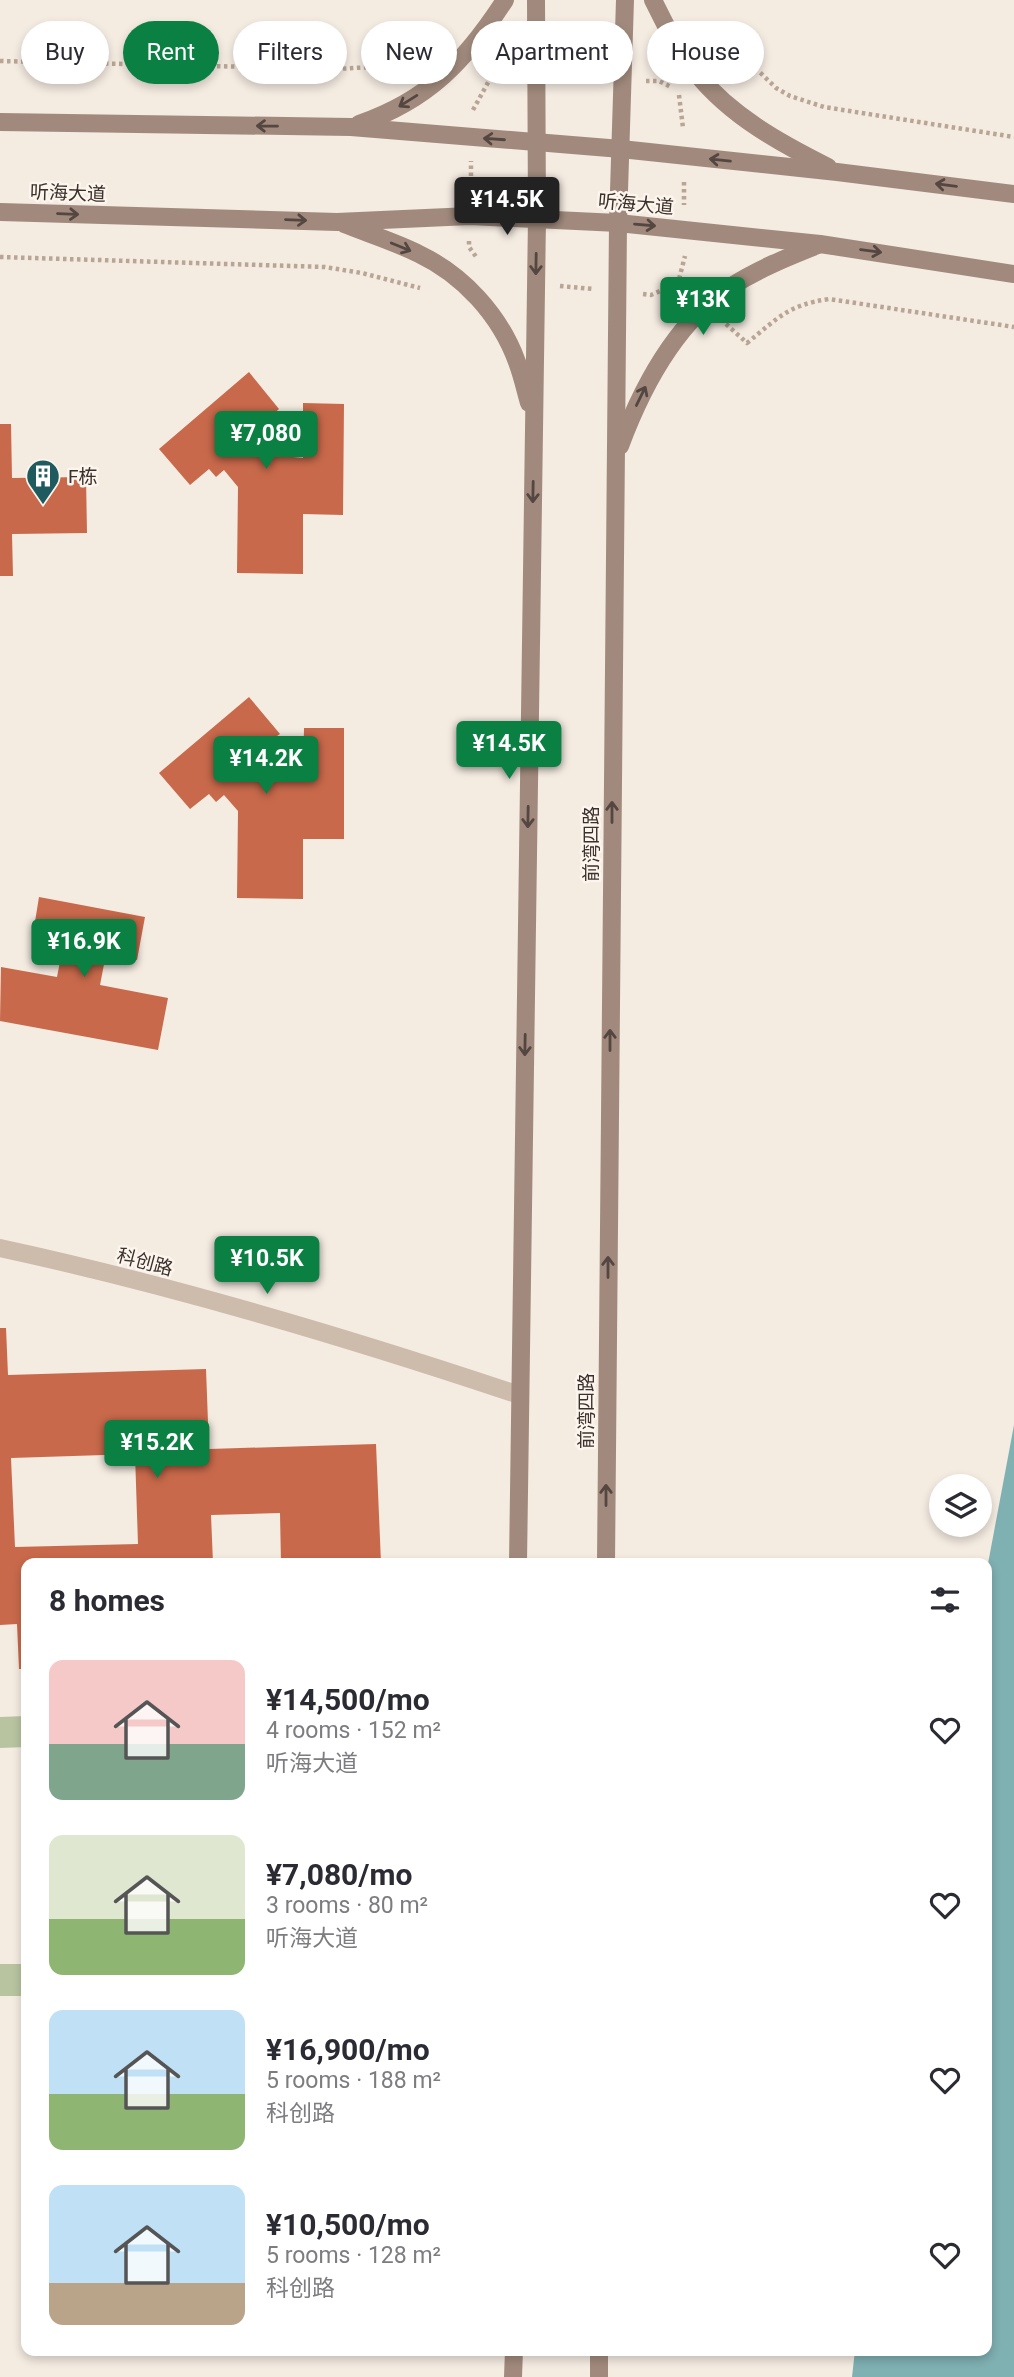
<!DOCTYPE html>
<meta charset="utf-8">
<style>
:root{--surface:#fff;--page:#f7f7f7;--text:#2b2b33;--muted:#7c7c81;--accent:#0b8043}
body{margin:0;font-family:Roboto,"Noto Sans SC",sans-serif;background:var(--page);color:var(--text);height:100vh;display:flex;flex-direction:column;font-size:26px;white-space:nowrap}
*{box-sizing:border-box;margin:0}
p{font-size:23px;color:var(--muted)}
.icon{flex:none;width:38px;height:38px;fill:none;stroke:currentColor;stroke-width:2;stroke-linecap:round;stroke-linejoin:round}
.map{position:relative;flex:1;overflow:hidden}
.drawer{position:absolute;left:21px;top:1558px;width:971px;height:798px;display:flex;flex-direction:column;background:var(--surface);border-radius:14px;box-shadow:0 4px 10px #0003}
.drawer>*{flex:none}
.guide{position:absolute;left:21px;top:21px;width:973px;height:63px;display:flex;gap:14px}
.tools{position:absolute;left:929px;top:1474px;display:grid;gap:14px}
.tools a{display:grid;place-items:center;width:63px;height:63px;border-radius:50%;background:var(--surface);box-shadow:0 4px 10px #0003;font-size:35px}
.price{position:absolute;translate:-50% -60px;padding:0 16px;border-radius:7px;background:var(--accent);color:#fff;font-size:23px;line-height:46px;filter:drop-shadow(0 2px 4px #0008)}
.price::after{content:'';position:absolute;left:50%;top:42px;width:21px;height:16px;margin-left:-10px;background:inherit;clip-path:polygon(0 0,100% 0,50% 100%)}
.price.on{background:#222;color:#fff}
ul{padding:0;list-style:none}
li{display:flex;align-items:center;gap:21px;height:175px;padding:0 28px}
li span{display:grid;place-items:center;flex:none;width:196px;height:140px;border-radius:14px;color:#555}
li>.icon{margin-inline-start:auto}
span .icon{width:84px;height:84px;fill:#fffc;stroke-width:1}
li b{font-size:30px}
h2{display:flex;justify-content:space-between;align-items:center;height:84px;padding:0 28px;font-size:30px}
.tag{padding:0 24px;border-radius:32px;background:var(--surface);box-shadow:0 4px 10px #0003;font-size:24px;line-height:63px}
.tag.on{background:var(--accent);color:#fff}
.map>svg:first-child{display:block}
</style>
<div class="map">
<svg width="1014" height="2377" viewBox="0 0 1014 2377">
<rect width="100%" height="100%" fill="#f4ebe1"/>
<g fill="#b8c4a0">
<polygon points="26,1716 26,1747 0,1748 0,1717"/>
<rect x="0" y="1964" width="26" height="32"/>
</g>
<polygon fill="#7fb0b2" points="1014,1425 1014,2377 852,2377 855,2350 987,2350 987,1569"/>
<g fill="#c8694b" fill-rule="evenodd">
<polygon points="249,372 279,409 271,416 279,424 271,431 293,457 303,458 303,403 344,404 343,515 303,514 303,574 237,573 238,487 224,470 216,477 209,469 190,485 159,449"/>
<polygon points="0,424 11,424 12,478 86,477 87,533 12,534 13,576 0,576"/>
<polygon points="249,697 280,734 271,740 279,748 271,755 293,782 303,782 304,728 344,728 344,839 303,839 303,899 237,898 238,811 224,795 216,802 209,794 190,809 159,773"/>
<polygon points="39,897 145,917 137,960 106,954 100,985 168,998 158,1050 0,1021 1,967 57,977 63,946 32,940"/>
<path d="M0,1328H6L8,1375L206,1369L209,1449L376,1444L381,1563H281L280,1513L211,1515L213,1563H26V1669H19L17,1624L0,1625ZM135,1454L138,1544L15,1547L11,1458Z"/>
</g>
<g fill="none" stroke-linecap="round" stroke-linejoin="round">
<g stroke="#b9a596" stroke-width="4.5" stroke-dasharray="3.5 3.5" stroke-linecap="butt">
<polyline points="719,59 734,47 776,88 790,96 824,107 1014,137"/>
<polyline points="0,61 336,69 373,67 413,55 444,35"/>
<polyline points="491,77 512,77"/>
<polyline points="562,78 595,79"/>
<polyline points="646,81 659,81 671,87"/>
<polyline points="679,95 683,128"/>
<polyline points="473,110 491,77"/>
<polyline points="684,182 684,205"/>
<polyline points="471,190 471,161"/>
<polyline points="469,241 469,247 477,258"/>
<polyline points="0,257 325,267 362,273 420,288"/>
<polyline points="560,286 593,289"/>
<polyline points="643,294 651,295 678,283 685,256"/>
<path d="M726,324L747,343C778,318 788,305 829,299L1014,327"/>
</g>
<path stroke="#cdbbac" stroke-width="18" d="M0,1248C176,1286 349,1338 519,1395"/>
<g stroke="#a18a7d" stroke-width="18">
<path d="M653,0C666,26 678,52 697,74C731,116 780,143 828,167"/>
<polyline points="0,122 351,127 621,149 837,172 1014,194"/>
<path d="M359,124C429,100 466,60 505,0"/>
<polyline points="0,212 337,222 470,216 618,223 820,244 1014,274"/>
<path d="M344,224C369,234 395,242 419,254C463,275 500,315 517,362C522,375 525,389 529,403"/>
<path d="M620,446C642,387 675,323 730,287C758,269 788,257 818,245"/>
<polyline points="518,1563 537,218 536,0"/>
<polyline points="606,1563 618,223 625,0"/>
<polyline points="513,2377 514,2350"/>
<polyline points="599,2377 599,2350"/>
</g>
</g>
<defs><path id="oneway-shaft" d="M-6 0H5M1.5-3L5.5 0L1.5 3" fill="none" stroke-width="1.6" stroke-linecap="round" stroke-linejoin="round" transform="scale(1.75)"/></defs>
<g stroke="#544640">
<use href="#oneway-shaft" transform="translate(408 101) rotate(148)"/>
<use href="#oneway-shaft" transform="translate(267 126) rotate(-179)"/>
<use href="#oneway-shaft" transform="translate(494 139) rotate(-176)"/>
<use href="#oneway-shaft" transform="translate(720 160) rotate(-174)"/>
<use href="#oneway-shaft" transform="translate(946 185) rotate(-173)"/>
<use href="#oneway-shaft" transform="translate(68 214) rotate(2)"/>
<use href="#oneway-shaft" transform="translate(296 220) rotate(2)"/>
<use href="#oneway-shaft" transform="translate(645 225) rotate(5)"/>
<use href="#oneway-shaft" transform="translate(401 247) rotate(22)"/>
<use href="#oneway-shaft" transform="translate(871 251) rotate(8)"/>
<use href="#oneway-shaft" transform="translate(536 264) rotate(91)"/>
<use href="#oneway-shaft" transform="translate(641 396) rotate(-64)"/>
<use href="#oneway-shaft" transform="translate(533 492) rotate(91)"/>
<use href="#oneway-shaft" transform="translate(612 812) rotate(-90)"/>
<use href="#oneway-shaft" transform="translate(528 817) rotate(91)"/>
<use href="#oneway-shaft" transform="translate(610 1040) rotate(-90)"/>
<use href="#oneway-shaft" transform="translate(525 1045) rotate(91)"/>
<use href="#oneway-shaft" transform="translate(608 1267) rotate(-90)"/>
<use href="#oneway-shaft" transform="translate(606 1495) rotate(-90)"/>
</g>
<defs>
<g id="building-pin" transform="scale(1.75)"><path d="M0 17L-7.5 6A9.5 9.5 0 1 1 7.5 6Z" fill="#1f5a5e" stroke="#fbf5ee"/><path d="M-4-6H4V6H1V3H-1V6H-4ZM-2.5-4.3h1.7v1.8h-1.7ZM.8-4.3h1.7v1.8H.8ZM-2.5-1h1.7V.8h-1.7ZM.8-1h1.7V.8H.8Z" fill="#fff"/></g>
</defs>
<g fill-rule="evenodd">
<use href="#building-pin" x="43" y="476"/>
</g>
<g text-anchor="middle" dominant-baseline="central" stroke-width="5" stroke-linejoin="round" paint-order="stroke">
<g font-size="19" fill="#3b302b" stroke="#fbf5ee">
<text transform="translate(68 193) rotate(2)">听海大道</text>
<text transform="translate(636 204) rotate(5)">听海大道</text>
<text transform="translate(591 844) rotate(-90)">前湾四路</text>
<text transform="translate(145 1262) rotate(15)">科创路</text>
<text transform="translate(586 1411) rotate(-90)">前湾四路</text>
</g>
<g font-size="19" fill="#3b302b" stroke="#fbf5ee" text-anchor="start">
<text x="68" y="476">F栋</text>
</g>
</g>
</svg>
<div class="tools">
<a><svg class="icon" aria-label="layers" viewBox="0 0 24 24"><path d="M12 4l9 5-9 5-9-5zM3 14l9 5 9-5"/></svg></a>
</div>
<b class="price on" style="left:507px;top:237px">¥14.5K</b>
<b class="price" style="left:703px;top:337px">¥13K</b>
<b class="price" style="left:266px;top:471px">¥7,080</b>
<b class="price" style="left:509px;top:781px">¥14.5K</b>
<b class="price" style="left:266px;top:796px">¥14.2K</b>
<b class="price" style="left:84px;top:979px">¥16.9K</b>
<b class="price" style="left:267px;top:1296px">¥10.5K</b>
<b class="price" style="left:157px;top:1480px">¥15.2K</b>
<div class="guide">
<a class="tag">Buy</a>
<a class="tag on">Rent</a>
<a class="tag">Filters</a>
<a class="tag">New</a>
<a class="tag">Apartment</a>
<a class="tag">House</a>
</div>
<section class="drawer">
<h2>8 homes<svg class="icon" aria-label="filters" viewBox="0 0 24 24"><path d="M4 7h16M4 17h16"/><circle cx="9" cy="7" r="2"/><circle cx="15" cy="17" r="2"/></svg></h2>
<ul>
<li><span style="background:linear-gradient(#f6c9c9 60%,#7fa58c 0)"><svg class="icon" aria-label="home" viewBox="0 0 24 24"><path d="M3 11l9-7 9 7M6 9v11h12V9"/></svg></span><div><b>¥14,500/mo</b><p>4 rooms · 152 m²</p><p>听海大道</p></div><svg class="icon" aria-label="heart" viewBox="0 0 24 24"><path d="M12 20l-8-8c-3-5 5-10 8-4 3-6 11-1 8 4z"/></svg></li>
<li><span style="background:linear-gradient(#dfe7d0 60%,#8fb573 0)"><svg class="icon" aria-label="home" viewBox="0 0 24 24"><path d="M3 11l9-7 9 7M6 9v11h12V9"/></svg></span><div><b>¥7,080/mo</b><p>3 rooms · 80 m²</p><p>听海大道</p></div><svg class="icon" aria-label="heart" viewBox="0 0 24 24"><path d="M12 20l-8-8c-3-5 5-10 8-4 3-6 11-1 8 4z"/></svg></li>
<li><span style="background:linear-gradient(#bfe0f5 60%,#8fb573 0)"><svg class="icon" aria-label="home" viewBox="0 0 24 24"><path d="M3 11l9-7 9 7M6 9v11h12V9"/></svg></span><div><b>¥16,900/mo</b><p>5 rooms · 188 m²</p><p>科创路</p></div><svg class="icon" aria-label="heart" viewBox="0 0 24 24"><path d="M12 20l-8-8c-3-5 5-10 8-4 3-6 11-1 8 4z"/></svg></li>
<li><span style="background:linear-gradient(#bfe0f5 70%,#b9a48a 0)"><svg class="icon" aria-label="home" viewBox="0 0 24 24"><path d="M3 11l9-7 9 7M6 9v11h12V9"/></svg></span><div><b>¥10,500/mo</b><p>5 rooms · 128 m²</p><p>科创路</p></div><svg class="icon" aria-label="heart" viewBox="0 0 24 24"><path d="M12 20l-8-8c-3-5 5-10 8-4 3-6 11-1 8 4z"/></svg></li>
</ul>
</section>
</div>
